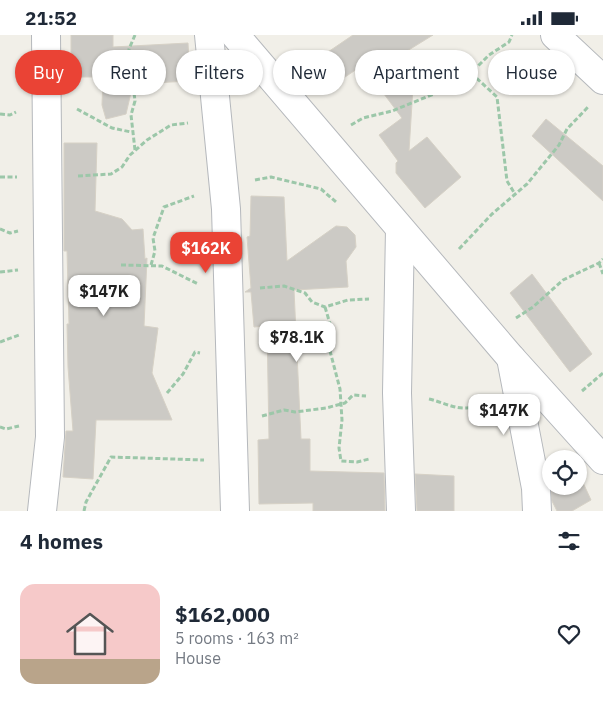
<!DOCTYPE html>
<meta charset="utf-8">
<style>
:root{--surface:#fff;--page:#f6f6f7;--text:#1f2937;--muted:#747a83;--line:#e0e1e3;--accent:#ea4335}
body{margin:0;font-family:"IBM Plex Sans",sans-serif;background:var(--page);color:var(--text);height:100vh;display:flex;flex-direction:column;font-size:19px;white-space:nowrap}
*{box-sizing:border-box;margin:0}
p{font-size:16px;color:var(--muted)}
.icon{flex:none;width:28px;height:28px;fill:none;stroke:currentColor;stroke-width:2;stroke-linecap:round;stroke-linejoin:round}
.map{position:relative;height:476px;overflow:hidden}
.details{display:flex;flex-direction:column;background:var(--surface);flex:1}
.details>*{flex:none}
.guide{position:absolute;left:15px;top:15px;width:574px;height:45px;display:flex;gap:10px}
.fabs{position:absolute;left:542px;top:415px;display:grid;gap:10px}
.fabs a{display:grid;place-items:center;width:45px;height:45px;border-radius:50%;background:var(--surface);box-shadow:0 1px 4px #0004;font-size:25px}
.price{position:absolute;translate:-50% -42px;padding:0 11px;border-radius:10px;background:#fff;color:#222;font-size:16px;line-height:32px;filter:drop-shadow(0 1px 2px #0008)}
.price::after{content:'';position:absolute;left:50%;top:30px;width:15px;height:11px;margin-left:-8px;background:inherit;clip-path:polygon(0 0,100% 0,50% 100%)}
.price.selected{background:var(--accent);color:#fff}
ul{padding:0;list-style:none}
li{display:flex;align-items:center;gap:15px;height:125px;padding:0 20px}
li+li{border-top:1px solid var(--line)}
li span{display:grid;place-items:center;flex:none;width:140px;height:100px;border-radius:15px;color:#555}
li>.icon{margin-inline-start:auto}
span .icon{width:60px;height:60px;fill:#fffc;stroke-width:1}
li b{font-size:21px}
h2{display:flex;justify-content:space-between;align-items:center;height:60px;padding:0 20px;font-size:21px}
.tag{padding:0 18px;border-radius:22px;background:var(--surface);box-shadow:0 1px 4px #0004;font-size:18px;line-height:45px}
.tag.selected{background:var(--accent);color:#fff}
.status{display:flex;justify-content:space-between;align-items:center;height:35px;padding:0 25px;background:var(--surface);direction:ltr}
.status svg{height:14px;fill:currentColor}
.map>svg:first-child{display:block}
</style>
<div class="status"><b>21:52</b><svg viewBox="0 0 49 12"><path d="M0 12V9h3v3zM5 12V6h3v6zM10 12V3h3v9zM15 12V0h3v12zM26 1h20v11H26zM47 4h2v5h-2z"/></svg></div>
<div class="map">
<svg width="603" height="476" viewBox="0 0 603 476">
<rect width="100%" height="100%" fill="#f1efe8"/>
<g fill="#cccac5" stroke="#d6d1c6">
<polygon points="71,0 113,0 113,12 188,8 190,46 133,49 126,79 106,84 102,70 103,42 71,42"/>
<polygon points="353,0 433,0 399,21 413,52 409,116 427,102 461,142 425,173 396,138 396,128 398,126 379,100 402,83 384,59 375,22 342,44 325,19"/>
<polygon points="546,84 603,131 603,166 532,101"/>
<polygon points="64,108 97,108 95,176 122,184 132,195 143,194 145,224 147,223 144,291 158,293 152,338 172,385 96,385 93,444 63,442 66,396 73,396 68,332 67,289 69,289 67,216 64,216"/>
<polygon points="251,161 284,162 287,226 336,191 347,192 355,200 356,212 346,226 348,252 294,255 301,404 310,404 310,436 384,438 385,476 313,476 313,468 259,469 258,405 269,404 267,291 254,292 251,257 245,257 251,253 247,202 250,201"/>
<polygon points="532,239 592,319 570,337 510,258"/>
<polygon points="415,439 454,441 454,476 417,476"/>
<polygon points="579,439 591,465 572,476 557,476 552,466 551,451 579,451"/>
</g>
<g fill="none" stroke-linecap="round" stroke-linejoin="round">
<g stroke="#b5b8bc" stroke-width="30">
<g id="minor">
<polyline points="209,0 226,174 235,476"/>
<polyline points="235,0 511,323 603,425"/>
<polyline points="555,0 603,45"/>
<polyline points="400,194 397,358 401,476"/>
<polyline points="511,323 536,453 537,476"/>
<polyline points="42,476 50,402 46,0"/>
</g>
</g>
<g stroke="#9cc7a9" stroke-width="3" stroke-dasharray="5 2.5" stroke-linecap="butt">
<polyline points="471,38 497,62 507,146 515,159"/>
<polyline points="77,74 112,93 131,97"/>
<polyline points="0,79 10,80 16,77"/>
<polyline points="351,90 363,83 392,76 451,52 467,42 489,20 509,7 512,0"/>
<polyline points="135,115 131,80 135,66 129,14 135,0"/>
<polyline points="78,141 111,139 122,132 130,120 147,105 171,90 188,88"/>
<polyline points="0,142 17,142"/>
<polyline points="255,145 271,142 321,154 336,167"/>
<polyline points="0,194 10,198 18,196"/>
<polyline points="459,214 492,179 527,149 559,110 567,94 588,72"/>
<polyline points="599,228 603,239"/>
<polyline points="121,230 162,231 198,249"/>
<polyline points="151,230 155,216 153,203 164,172 194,161"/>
<polyline points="0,237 18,235"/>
<polyline points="260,253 284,251 305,258 312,267 325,272 348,265 369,264"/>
<polyline points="325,272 333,299 330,316 340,354 342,385 339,413 341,426 357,427 369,424"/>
<polyline points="516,283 533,272 563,245 599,228 603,224"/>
<polyline points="0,307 19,300"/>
<polyline points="582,356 603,338"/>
<polyline points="167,358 183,339 195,317 200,318"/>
<path d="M429,364C442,367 454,374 467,373C476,372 480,367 490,368"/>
<polyline points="262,381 284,375 295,377 326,373 345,368 353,360 366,361"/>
<polyline points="0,392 6,394 19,391"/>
<polyline points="84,476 86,467 111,422 204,425"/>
</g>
<use href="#minor" stroke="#fff" stroke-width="28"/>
</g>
</svg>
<div class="fabs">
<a><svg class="icon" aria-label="locate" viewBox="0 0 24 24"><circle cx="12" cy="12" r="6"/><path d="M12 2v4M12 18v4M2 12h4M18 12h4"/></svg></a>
</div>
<b class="price selected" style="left:206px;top:239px">$162K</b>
<b class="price" style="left:104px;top:282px">$147K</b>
<b class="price" style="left:297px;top:328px">$78.1K</b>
<b class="price" style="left:504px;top:401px">$147K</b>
<div class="guide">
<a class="tag selected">Buy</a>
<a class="tag">Rent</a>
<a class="tag">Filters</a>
<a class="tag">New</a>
<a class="tag">Apartment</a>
<a class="tag">House</a>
</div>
</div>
<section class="details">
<h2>4 homes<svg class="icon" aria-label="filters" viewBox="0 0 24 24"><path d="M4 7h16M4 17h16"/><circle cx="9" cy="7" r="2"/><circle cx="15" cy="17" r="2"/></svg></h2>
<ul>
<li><span style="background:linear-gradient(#f6c9c9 75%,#b9a48a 0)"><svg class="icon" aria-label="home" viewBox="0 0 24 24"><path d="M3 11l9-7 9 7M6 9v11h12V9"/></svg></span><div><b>$162,000</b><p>5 rooms · 163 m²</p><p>House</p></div><svg class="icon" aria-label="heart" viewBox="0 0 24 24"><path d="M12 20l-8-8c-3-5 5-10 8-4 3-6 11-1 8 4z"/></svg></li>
</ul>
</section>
